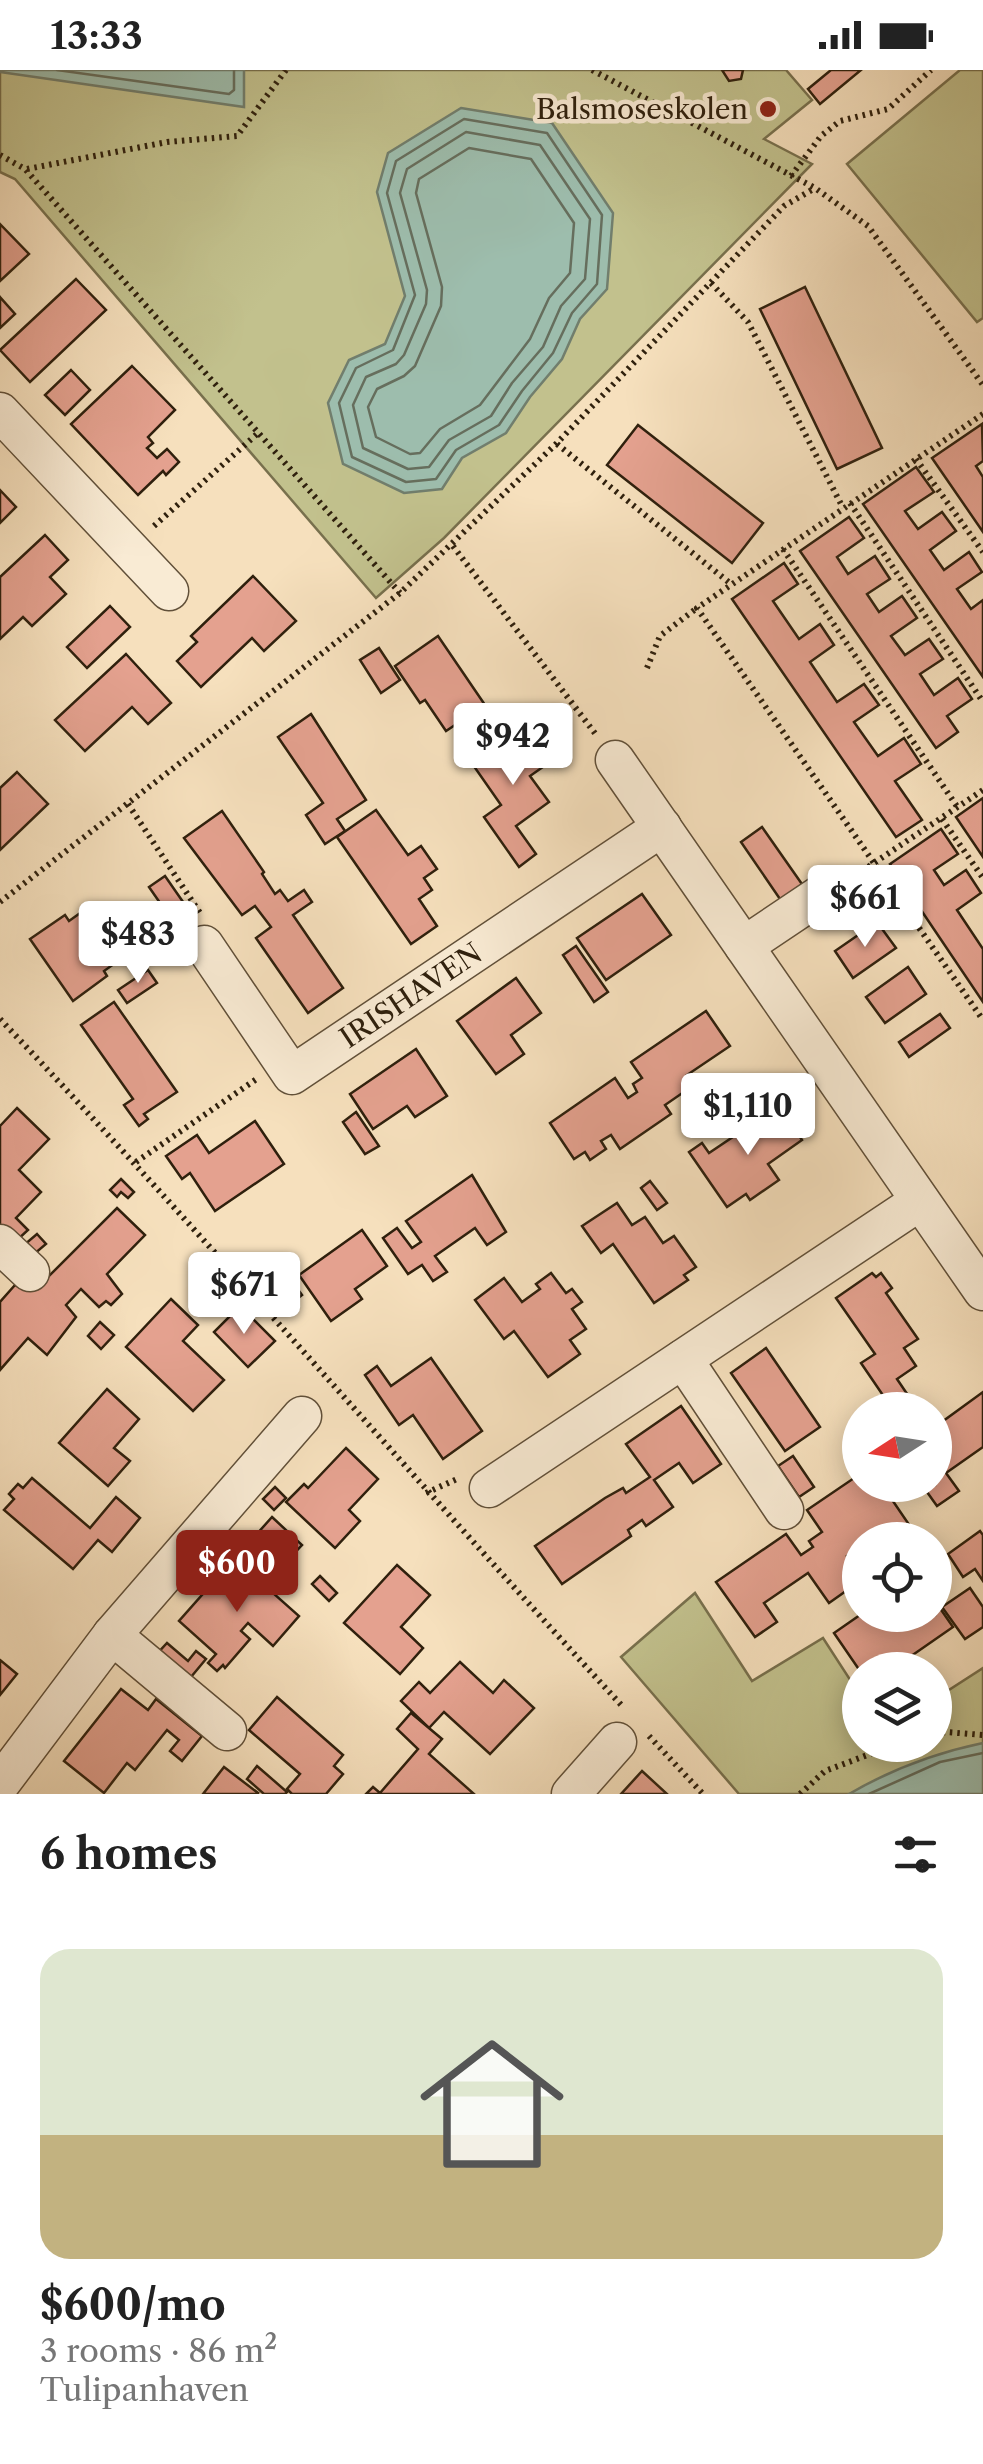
<!DOCTYPE html>
<meta charset="utf-8">
<style>
:root{--surface:#fff;--page:#f2f2f2;--text:#222;--muted:#767676;--line:#e0e0e0;--accent:#8f2418}
body{margin:0;font-family:"Libre Caslon Text",serif;background:var(--page);color:var(--text);height:100vh;display:flex;flex-direction:column;font-size:38px;white-space:nowrap}
*{box-sizing:border-box;margin:0}
p{font-size:32px;color:var(--muted)}
.icon{flex:none;width:55px;height:55px;fill:none;stroke:currentColor;stroke-width:2;stroke-linecap:round;stroke-linejoin:round}
.map{position:relative;height:1724px;overflow:hidden}
.side{display:flex;flex-direction:column;background:var(--surface);flex:1}
.side>*{flex:none}
.needle{width:65px;rotate:258deg}
.controls{position:absolute;left:842px;top:1322px;display:grid;gap:20px}
.controls a{display:grid;place-items:center;width:110px;height:110px;border-radius:50%;background:var(--surface);box-shadow:0 5px 25px #0003;font-size:50px}
.price{position:absolute;translate:-50% -85px;padding:0 22px;border-radius:10px;background:#fff;color:#222;font-size:32px;line-height:65px;filter:drop-shadow(0 2px 5px #0008)}
.price::after{content:'';position:absolute;left:50%;top:60px;width:30px;height:22px;margin-left:-15px;background:inherit;clip-path:polygon(0 0,100% 0,50% 100%)}
.price.current{background:var(--accent);color:#fff}
ul{padding:0;list-style:none}
li{display:grid;align-content:center;gap:20px;height:530px;padding:0 40px}
li+li{border-top:2px solid var(--line)}
li span{display:grid;place-items:center;height:310px;border-radius:30px;color:#555}
li>.icon{margin-inline-start:auto}
span .icon{width:180px;height:180px;fill:#fffc;stroke-width:1}
li b{font-size:42px}
h2{display:flex;justify-content:space-between;align-items:center;height:120px;padding:0 40px;font-size:42px}
.status{display:flex;justify-content:space-between;align-items:center;height:70px;padding:0 50px;background:var(--surface);direction:ltr}
.status svg{height:28px;fill:currentColor}
.map>svg:first-child{display:block}
</style>
<div class="status"><b>13:33</b><svg viewBox="0 0 49 12"><path d="M0 12V9h3v3zM5 12V6h3v6zM10 12V3h3v9zM15 12V0h3v12zM26 1h20v11H26zM47 4h2v5h-2z"/></svg></div>
<div class="map">
<svg width="983" height="1724" viewBox="0 0 983 1724">
<rect width="100%" height="100%" fill="#f6e0bd"/>
<filter id="stains"><feTurbulence type="fractalNoise" baseFrequency=".002" numOctaves="4"/><feColorMatrix values="0 0 0 0 .2 0 0 0 0 .09 0 0 0 0 .02 0 0 0 .5 -.17"/></filter>
<radialGradient id="worn" r=".72"><stop offset=".6" stop-color="#630" stop-opacity="0"/><stop offset="1" stop-color="#630" stop-opacity=".3"/></radialGradient>
<g fill="#c2c18d" stroke="#78704d" stroke-width="2.5">
<polygon points="0,0 786,0 812,30 764,69 812,94 444,468 376,528 15,109 0,102"/>
<polygon points="960,0 983,0 983,248 977,252 847,94"/>
<polygon points="695,1523 752,1611 823,1568 860,1625 860,1675 935,1675 935,1629 983,1598 983,1724 739,1724 621,1587"/>
</g>
<g fill="#9dbdad" stroke="#717e6d" stroke-width="2.5">
<polygon points="0,0 244,0 244,37 0,2"/>
<polygon points="461,38 552,53 613,143 607,219 580,249 562,289 530,327 506,363 462,388 442,419 404,423 343,394 328,333 349,290 385,274 405,226 377,122 388,83"/>
<path d="M983,1673V1724H849C892,1699 935,1683 983,1673Z"/>
</g>
<g fill="none" stroke-linecap="round" stroke-linejoin="round">
<g stroke="#666e5d" stroke-width="2.5">
<polyline points="57,0 229,24 234,20 234,0"/>
<polygon points="464,49 547,63 602,145 597,214 572,243 553,283 522,321 499,355 456,380 436,409 406,412 352,387 339,333 356,298 393,280 415,225 387,123 396,91"/>
<polygon points="466,62 540,75 590,149 585,209 561,236 543,277 512,313 491,346 449,370 429,397 408,399 363,378 353,335 366,307 396,294 404,285 426,234 427,220 400,123 407,99"/>
<polygon points="469,78 531,89 574,153 570,203 549,228 530,269 480,335 440,359 420,383 410,384 376,367 368,337 377,319 404,306 415,296 441,236 442,217 416,123 419,109"/>
<polyline points="869,1724 940,1692 983,1683"/>
</g>
</g>
<g fill="#e4a18f" stroke="#2f200d" stroke-width="2.5">
<polygon points="722,0 743,0 741,9 729,11"/>
<polygon points="831,0 861,0 820,34 808,19"/>
<polygon points="0,154 29,184 0,211"/>
<polygon points="76,209 106,240 30,312 0,280"/>
<polygon points="805,217 882,378 837,399 760,239"/>
<polygon points="0,227 15,244 0,258"/>
<polygon points="132,296 175,340 148,367 153,373 147,378 157,388 167,379 179,392 166,405 163,401 138,425 71,354"/>
<polygon points="71,300 90,320 65,345 45,325"/>
<polygon points="982,354 983,391 976,396 983,407 983,462 932,388"/>
<polygon points="638,355 763,453 732,493 607,395"/>
<polygon points="916,397 934,422 905,441 918,459 942,442 956,461 930,480 944,500 969,482 982,502 957,519 971,539 983,530 983,607 863,434"/>
<polygon points="0,420 16,437 0,453"/>
<polygon points="849,447 864,468 837,487 848,504 875,486 890,509 867,524 879,542 902,526 917,548 891,566 905,585 929,569 943,589 920,604 934,625 958,608 972,629 947,646 958,662 936,678 800,481"/>
<polygon points="45,465 68,490 50,507 66,524 32,556 23,547 0,569 0,507"/>
<polygon points="784,493 798,514 773,531 799,569 820,554 834,575 810,592 837,632 864,614 879,635 854,652 878,686 904,668 921,694 895,711 922,750 896,767 732,529"/>
<polygon points="253,506 296,551 264,581 252,568 201,617 177,591 197,572 191,566"/>
<polygon points="110,536 130,557 87,598 67,577"/>
<polygon points="438,566 485,635 446,661 425,630 420,633 395,596"/>
<polygon points="379,578 400,610 381,623 360,590"/>
<polygon points="126,584 171,633 148,654 132,637 85,681 55,650"/>
<polygon points="311,644 366,730 337,749 345,761 325,774 306,745 323,733 278,667"/>
<polygon points="524,655 550,692 530,706 549,732 516,756 536,784 519,797 484,747 501,735 471,692"/>
<polygon points="17,702 48,734 0,780 0,718"/>
<polygon points="983,728 983,787 956,747"/>
<polygon points="376,740 408,785 421,776 437,799 424,808 432,820 419,829 437,856 411,874 337,767"/>
<polygon points="222,741 264,802 262,804 275,824 280,820 288,831 304,820 312,832 293,845 343,918 308,943 256,868 271,857 255,836 242,845 184,768"/>
<polygon points="762,757 804,817 782,832 741,772"/>
<polygon points="941,759 958,784 934,800 944,815 966,800 981,823 957,840 983,879 983,932 890,794"/>
<polygon points="165,806 190,842 174,853 149,817"/>
<polygon points="642,824 671,865 606,910 577,868"/>
<polygon points="90,836 111,866 104,871 118,891 104,901 107,906 73,931 30,869 65,845 69,851"/>
<polygon points="877,852 896,878 853,908 835,881"/>
<polygon points="576,876 608,922 594,932 563,885"/>
<polygon points="908,897 926,924 885,953 866,927"/>
<polygon points="148,900 157,913 127,933 118,920"/>
<polygon points="516,908 541,943 511,965 524,984 496,1004 457,951"/>
<polygon points="114,932 177,1022 144,1044 148,1049 139,1056 124,1035 133,1029 81,955"/>
<polygon points="706,941 730,976 687,1005 694,1015 665,1035 671,1044 620,1079 611,1065 601,1071 606,1079 590,1090 585,1082 574,1089 550,1053 615,1008 628,1028 637,1022 633,1014 642,1008 631,992"/>
<polygon points="940,944 950,958 909,987 899,972"/>
<polygon points="416,979 447,1026 415,1047 407,1036 373,1059 350,1024"/>
<polygon points="793,1010 799,1019 781,1031 775,1022"/>
<polygon points="779,1036 802,1070 768,1094 779,1110 750,1130 746,1124 727,1137 689,1082 702,1073 709,1083"/>
<polygon points="17,1038 49,1069 19,1100 41,1122 16,1148 28,1160 15,1172 0,1157 0,1056"/>
<polygon points="356,1042 379,1076 365,1084 343,1052"/>
<polygon points="255,1051 284,1094 215,1141 190,1103 182,1109 166,1086 197,1065 209,1083"/>
<polygon points="472,1105 506,1162 487,1175 475,1158 435,1186 447,1202 433,1211 422,1195 408,1204 383,1168 397,1158 412,1178 421,1172 406,1151"/>
<polygon points="121,1109 134,1122 128,1128 121,1122 117,1127 110,1120"/>
<polygon points="650,1111 667,1133 657,1140 641,1118"/>
<polygon points="617,1133 632,1155 645,1147 663,1173 674,1166 696,1197 684,1205 688,1210 654,1233 613,1174 601,1183 582,1156"/>
<polygon points="117,1138 145,1165 107,1204 122,1224 111,1235 106,1231 99,1237 81,1219 66,1235 76,1247 47,1285 28,1268 0,1300 0,1232 15,1215 19,1217 25,1211 41,1214"/>
<polygon points="362,1160 387,1196 355,1219 362,1229 331,1251 299,1205"/>
<polygon points="37,1164 46,1174 33,1185 24,1175"/>
<polygon points="551,1203 566,1223 572,1219 582,1232 572,1239 586,1259 570,1270 580,1284 548,1307 514,1261 504,1269 475,1230 504,1208 522,1232 540,1219 536,1214"/>
<polygon points="872,1203 876,1207 881,1203 892,1218 886,1223 918,1269 904,1278 916,1296 897,1309 918,1340 893,1340 861,1293 875,1284 836,1228"/>
<polygon points="291,1210 302,1225 293,1232 281,1218"/>
<polygon points="171,1229 198,1255 183,1271 224,1310 193,1341 126,1277"/>
<polygon points="240,1236 275,1271 248,1297 214,1262"/>
<polygon points="100,1252 114,1265 101,1279 88,1266"/>
<polygon points="766,1278 820,1357 785,1381 731,1303"/>
<polygon points="431,1288 482,1361 443,1389 413,1345 399,1355 365,1305 377,1296 391,1316"/>
<polygon points="107,1319 139,1349 114,1378 130,1391 108,1416 59,1373"/>
<polygon points="983,1322 983,1377 946,1403 959,1421 937,1436 922,1415 935,1415 935,1357"/>
<polygon points="681,1336 721,1394 693,1413 679,1393 654,1410 673,1437 646,1456 642,1450 628,1460 631,1466 562,1514 535,1476 605,1428 623,1418 626,1423 650,1407 626,1374"/>
<polygon points="346,1378 378,1409 349,1440 360,1451 335,1478 286,1432 304,1414 308,1418"/>
<polygon points="793,1386 814,1417 799,1427 778,1396"/>
<polygon points="860,1404 860,1415 882,1415 912,1459 896,1470 886,1459 871,1470 860,1470 860,1477 847,1486 860,1506 860,1511 829,1533 808,1503 764,1533 777,1552 755,1567 716,1512 786,1464 801,1485 813,1477 809,1471 822,1462 807,1440"/>
<polygon points="32,1408 90,1458 116,1427 140,1448 112,1482 98,1470 73,1499 4,1440 14,1429 9,1424 18,1414 23,1418"/>
<polygon points="275,1417 286,1428 274,1440 263,1429"/>
<polygon points="272,1447 302,1475 285,1493 256,1465"/>
<polygon points="980,1461 983,1465 983,1511 975,1499 963,1507 948,1484"/>
<polygon points="254,1470 285,1501 276,1510 245,1479"/>
<polygon points="238,1492 299,1546 273,1576 248,1553 241,1561 250,1569 225,1598 223,1595 217,1601 208,1593 216,1584 179,1551 210,1516 214,1519"/>
<polygon points="397,1495 430,1525 401,1557 423,1578 400,1604 344,1553"/>
<polygon points="320,1506 337,1523 329,1531 312,1514"/>
<polygon points="970,1518 983,1537 983,1557 965,1569 942,1537"/>
<polygon points="935,1531 953,1557 891,1600 860,1601 834,1563 860,1545 872,1545 877,1552 887,1545 935,1545"/>
<polygon points="167,1573 188,1591 196,1581 206,1589 186,1613 155,1586"/>
<polygon points="0,1590 17,1604 0,1625"/>
<polygon points="460,1592 493,1623 504,1610 534,1638 490,1684 444,1642 429,1658 401,1631 419,1612 430,1623"/>
<polygon points="121,1619 148,1640 156,1629 202,1666 182,1691 170,1681 179,1670 167,1660 135,1700 127,1693 104,1723 64,1691"/>
<polygon points="277,1627 343,1685 334,1696 343,1704 326,1724 292,1724 287,1719 300,1704 249,1660"/>
<polygon points="411,1643 442,1669 429,1684 474,1724 366,1724 373,1717 380,1723 418,1679 397,1659"/>
<polygon points="257,1696 287,1722 285,1724 264,1724 247,1709"/>
<polygon points="224,1697 258,1723 257,1724 203,1724"/>
<polygon points="642,1701 667,1724 621,1724"/>
</g>
<g fill="none" stroke-linecap="round" stroke-linejoin="round">
<g stroke="#615039" stroke-width="41">
<g id="minor">
<polyline points="0,342 169,521"/>
<polyline points="615,690 983,1221"/>
<path id="s1" d="M204,875L292,1005L662,757"/>
<polyline points="744,876 826,821"/>
<polyline points="0,1174 30,1202"/>
<polyline points="683,1289 784,1440"/>
<polyline points="489,1418 920,1131"/>
<polyline points="112,1565 227,1661"/>
<polyline points="0,1714 112,1565 302,1346"/>
<polyline points="571,1724 617,1672"/>
</g>
</g>
<g stroke="#2f200d" stroke-width="6" stroke-dasharray="2.5 5" stroke-linecap="butt">
<polyline points="592,0 815,118 868,156 983,315"/>
<polyline points="0,85 25,99 400,523"/>
<polyline points="27,99 167,72 237,66 286,0"/>
<polyline points="791,106 821,66 840,51 888,39 931,0"/>
<polyline points="711,213 748,252 843,438"/>
<polyline points="983,344 697,538 983,950"/>
<polyline points="557,374 731,514"/>
<polyline points="916,389 983,482"/>
<polyline points="850,433 983,632"/>
<polyline points="154,456 257,364"/>
<polyline points="453,476 597,666"/>
<polyline points="783,479 958,738"/>
<polyline points="647,598 660,566 697,538"/>
<polyline points="128,734 202,846"/>
<polyline points="942,749 983,808"/>
<polyline points="856,805 983,720"/>
<polyline points="0,832 400,523 556,374 784,136 815,118"/>
<path d="M0,949C213,1174 414,1410 624,1638"/>
<polyline points="136,1092 258,1008"/>
<polyline points="426,1423 457,1409"/>
<polyline points="935,1664 946,1662 983,1665"/>
<polyline points="649,1666 703,1724"/>
<polyline points="800,1724 825,1701 894,1675"/>
</g>
<use href="#minor" stroke="#f9ebd4" stroke-width="38"/>
</g>
<circle fill="#8f2418" stroke="#f9ebd4" stroke-width="4" cx="768" cy="39" r="10"/>
<g text-anchor="middle" dominant-baseline="central" stroke-width="9" stroke-linejoin="round" paint-order="stroke">
<g font-size="28" fill="#2f200d" stroke="#f9ebd4" text-anchor="end">
<text x="748" y="39">Balsmoseskolen</text>
</g>
<g font-size="28" fill="#2f200d" stroke="#f9ebd4">
<text stroke="none"><textPath href="#s1" startOffset="300">IRISHAVEN</textPath></text>
</g>
</g>
<rect width="100%" height="100%" filter="url(#stains)"/>
<rect width="100%" height="100%" fill="url(#worn)"/>
</svg>
<div class="controls">
<a><svg class="needle" viewBox="-14 -14 28 28"><path d="M0-13l5 13h-10z" fill="#e53935"/><path d="M0 13l5-13h-10z" fill="#767676"/></svg></a>
<a><svg class="icon" aria-label="locate" viewBox="0 0 24 24"><circle cx="12" cy="12" r="6"/><path d="M12 2v4M12 18v4M2 12h4M18 12h4"/></svg></a>
<a><svg class="icon" aria-label="layers" viewBox="0 0 24 24"><path d="M12 4l9 5-9 5-9-5zM3 14l9 5 9-5"/></svg></a>
</div>
<b class="price" style="left:513px;top:718px">$942</b>
<b class="price" style="left:865px;top:880px">$661</b>
<b class="price" style="left:138px;top:916px">$483</b>
<b class="price" style="left:748px;top:1088px">$1,110</b>
<b class="price" style="left:244px;top:1267px">$671</b>
<b class="price current" style="left:237px;top:1545px">$600</b>
</div>
<section class="side">
<h2>6 homes<svg class="icon" aria-label="filters" viewBox="0 0 24 24"><path d="M4 7h16M4 17h16"/><circle cx="9" cy="7" r="2"/><circle cx="15" cy="17" r="2"/></svg></h2>
<ul>
<li><span style="background:linear-gradient(#dfe7d0 60%,#c2b280 0)"><svg class="icon" aria-label="home" viewBox="0 0 24 24"><path d="M3 11l9-7 9 7M6 9v11h12V9"/></svg></span><div><b>$600/mo</b><p>3 rooms · 86 m²</p><p>Tulipanhaven</p></div></li>
</ul>
</section>
